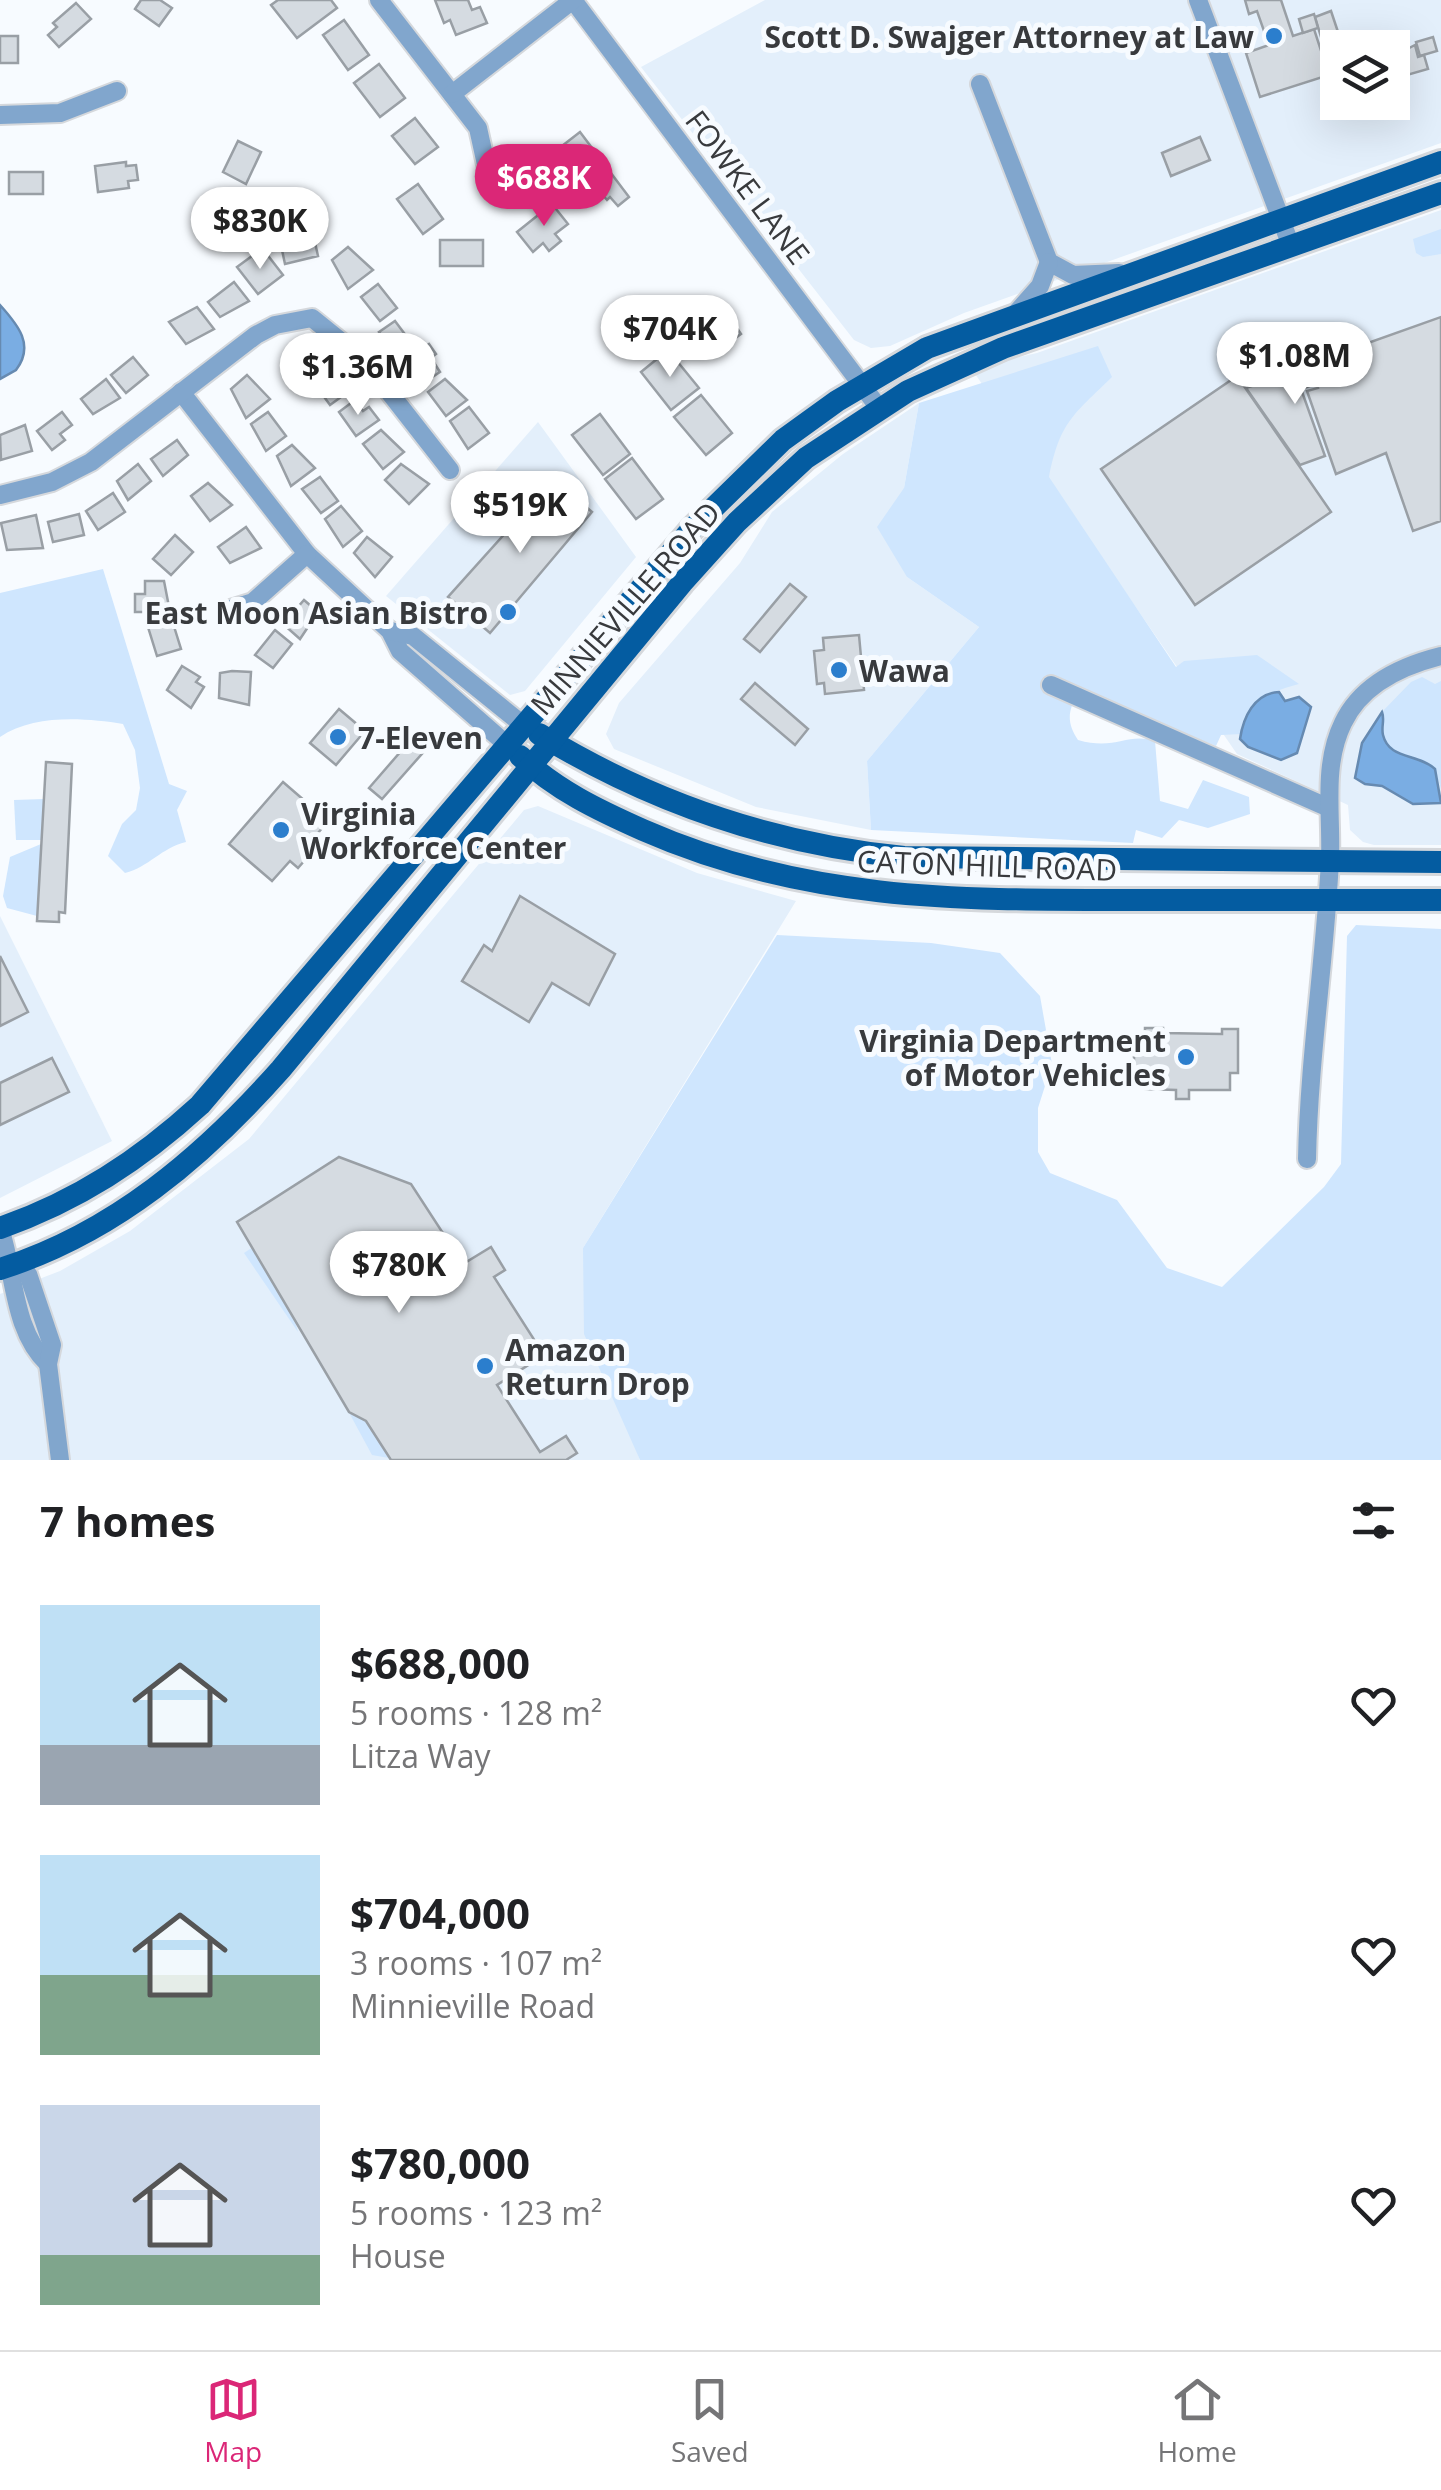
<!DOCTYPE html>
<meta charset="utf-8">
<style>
:root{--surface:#fff;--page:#f6f6f6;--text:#202124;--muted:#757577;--line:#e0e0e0;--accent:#db2777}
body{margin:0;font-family:"Open Sans",sans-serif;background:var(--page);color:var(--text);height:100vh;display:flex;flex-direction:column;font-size:38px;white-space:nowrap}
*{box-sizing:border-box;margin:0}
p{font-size:32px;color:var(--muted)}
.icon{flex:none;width:55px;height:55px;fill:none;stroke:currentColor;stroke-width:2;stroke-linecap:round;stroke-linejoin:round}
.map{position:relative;height:1460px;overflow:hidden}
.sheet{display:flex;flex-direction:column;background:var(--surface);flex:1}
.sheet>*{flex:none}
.buttons{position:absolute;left:1320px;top:30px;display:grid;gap:20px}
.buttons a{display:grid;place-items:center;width:90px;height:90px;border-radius:0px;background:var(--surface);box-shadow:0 10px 40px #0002;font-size:50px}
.price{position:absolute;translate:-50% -85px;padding:0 22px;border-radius:35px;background:#fff;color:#222;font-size:32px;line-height:65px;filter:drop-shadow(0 2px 5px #0008)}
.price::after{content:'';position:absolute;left:50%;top:60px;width:30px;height:22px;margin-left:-15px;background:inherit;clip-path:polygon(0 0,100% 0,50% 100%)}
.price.active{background:var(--accent);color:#fff}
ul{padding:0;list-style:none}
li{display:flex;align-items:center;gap:30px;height:250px;padding:0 40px}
li span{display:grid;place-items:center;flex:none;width:280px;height:200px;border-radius:0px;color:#555}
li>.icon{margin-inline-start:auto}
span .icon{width:120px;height:120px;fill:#fffc;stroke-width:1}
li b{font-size:42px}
h2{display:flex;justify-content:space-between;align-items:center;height:120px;padding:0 40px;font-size:42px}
.dock{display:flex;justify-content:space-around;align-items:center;height:140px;border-top:2px solid var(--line);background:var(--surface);font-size:28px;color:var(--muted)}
.dock a{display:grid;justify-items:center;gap:5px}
.dock .active{color:var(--accent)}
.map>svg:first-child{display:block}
</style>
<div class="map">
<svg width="1441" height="1460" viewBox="0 0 1441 1460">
<rect width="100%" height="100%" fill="#f7fbff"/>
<g fill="#e3effb" fill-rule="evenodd">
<path d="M765,0H1441V143L964,313L890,346L871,348L854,340L641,67ZM1338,48H1392V102H1338Z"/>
<polygon points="1441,210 1441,845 1374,845 1363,842 1350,830 1348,805 1237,754 971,368 1037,353"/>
<polygon points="919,403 904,488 907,577 979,627 867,761 871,830 756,807 614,749 606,734 619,703 740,563 772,512 843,454"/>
<polygon points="538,422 636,557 525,691 510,695 386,596"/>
<polygon points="538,806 697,873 796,901 583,1248 626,1423 640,1460 0,1460 0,1294 60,1271 130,1231 249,1139 524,810"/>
<polygon points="0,916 112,1141 0,1198"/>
</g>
<g fill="#cfe6fe">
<polygon points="1441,229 1441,254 1423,257 1416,253 1413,239"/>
<path d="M1098,346L1112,377C1073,415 1060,422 1049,477L1176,667L1184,661L1257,655L1299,684C1273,691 1241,702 1241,734L1221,735L1216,746L1079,690C1069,710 1065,720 1078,740C1116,751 1127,732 1155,741L1160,801L1188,809L1203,780L1249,797L1250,814L1208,828L1179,820L1162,838L1136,830L1133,843L871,830L867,761L979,627L907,577L877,527L904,488L919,403Z"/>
<path d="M103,569L169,784L187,791L177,810L186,842C161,848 149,867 125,873L108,856L122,824L136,810L140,788L135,750L123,724C85,718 34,714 0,737V593Z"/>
<polygon points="1422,677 1435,684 1441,681 1441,789 1435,769 1391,749 1383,736 1382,712 1411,682"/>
<polygon points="44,799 41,840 16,840 14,800"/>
<polygon points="41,844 37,916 7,908 3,896 10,857"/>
<polygon points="1356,925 1441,929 1441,1460 640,1460 584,1334 583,1248 777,935 931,943 1000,953 1040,996 1052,1064 1038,1108 1038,1152 1050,1173 1117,1200 1167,1268 1222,1287 1324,1187 1341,1164 1347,936"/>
<polygon points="253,1247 293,1314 298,1332 244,1253"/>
<polygon points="346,1407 366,1421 389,1458 372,1455"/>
</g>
<g fill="#7aade3" stroke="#668ab1" stroke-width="2.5">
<path d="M0,305C18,325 35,345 16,370L0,379Z"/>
<path d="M1279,692L1285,701L1299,697L1311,707L1297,753L1281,760L1248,747L1240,739C1243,718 1254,693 1279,692Z"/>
<path d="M1382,712C1385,720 1381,726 1383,735C1389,760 1418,753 1435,769L1441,803L1413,804L1382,786L1365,784L1355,778L1362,743Z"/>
</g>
<g fill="#d5dbe1" stroke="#999fa5" stroke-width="2.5">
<polygon points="141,0 160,0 172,8 159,26 135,9"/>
<polygon points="278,0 331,0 337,8 297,38 271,5"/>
<polygon points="435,0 468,0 472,10 480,7 487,23 456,35 450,20 444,23"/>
<polygon points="1245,0 1281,0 1293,36 1314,29 1329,75 1260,97 1246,53 1269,45 1257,11 1249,14"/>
<polygon points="76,3 91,19 59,47 48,35 57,27 53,23"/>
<polygon points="1331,11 1338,32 1321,37 1315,17"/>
<polygon points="1314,14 1318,28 1303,33 1299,19"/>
<polygon points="344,20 369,55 348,70 323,35"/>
<rect x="0" y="36" width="18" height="27"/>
<polygon points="1433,37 1437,51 1420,56 1416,42"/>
<polygon points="1401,38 1404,51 1392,54 1392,48 1385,48 1383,42"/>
<polygon points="1415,45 1418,57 1424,55 1428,69 1400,77 1399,72 1392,74 1392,57"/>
<polygon points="379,64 405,98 380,117 354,83"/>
<polygon points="415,118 438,147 415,164 392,136"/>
<polygon points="580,132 629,197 618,206 610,197 607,200 562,146"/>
<polygon points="1200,137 1210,160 1171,176 1162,153"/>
<polygon points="238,141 261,152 246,184 223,172"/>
<polygon points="126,162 126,166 136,165 138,180 128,181 129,188 98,192 95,166"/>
<rect x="9" y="172" width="34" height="22"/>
<polygon points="418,184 443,219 423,234 397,199"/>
<polygon points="552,204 568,224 555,234 561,241 549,251 543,243 533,252 517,232"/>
<polygon points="296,227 297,232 312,229 318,256 285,264 279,236"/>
<rect x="440" y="240" width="43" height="26"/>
<polygon points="348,247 373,270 348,289 332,260"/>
<polygon points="266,253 283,275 258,294 237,267 252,256 256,261"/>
<polygon points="234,282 249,301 220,317 208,302"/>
<polygon points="378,284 397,308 380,321 361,297"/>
<polygon points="197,307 214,329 186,344 169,322"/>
<polygon points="1441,317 1441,521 1413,531 1386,453 1336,474 1307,391 1318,388 1316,381 1333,375 1335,381 1358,376 1353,362 1369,357 1365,344"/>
<polygon points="395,321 413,345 398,356 379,332"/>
<polygon points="732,321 741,334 719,350 710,337"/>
<polygon points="429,344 436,354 427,361 433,361 440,372 419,386 403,362"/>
<polygon points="668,350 699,388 671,410 641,372"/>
<polygon points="1338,355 1344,374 1301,389 1325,456 1300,465 1246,388"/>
<polygon points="133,357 148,375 126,393 111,375"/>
<polygon points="328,369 338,382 344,377 352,389 330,405 312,380"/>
<polygon points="247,375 270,399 246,418 231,389"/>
<polygon points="1237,376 1331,512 1195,605 1101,469"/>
<polygon points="106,379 120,398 93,414 81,399"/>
<polygon points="445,379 467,400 446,416 428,392"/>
<polygon points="701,395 732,433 706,455 674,417"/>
<polygon points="355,400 363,411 369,407 379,420 356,436 339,412"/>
<polygon points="469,407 489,433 468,449 450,421"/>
<polygon points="62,412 72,425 60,434 65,440 52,450 37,431"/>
<polygon points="268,412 286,436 266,451 251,424"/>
<polygon points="600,414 630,454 603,475 572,435"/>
<polygon points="25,425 32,451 1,460 0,435"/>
<polygon points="381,430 404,452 383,469 363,444"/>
<polygon points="177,440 188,455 163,476 151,459"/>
<polygon points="292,445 315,468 291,486 277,456"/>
<polygon points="632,458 663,499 636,519 605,479"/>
<polygon points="138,464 151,481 128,500 117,481"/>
<polygon points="401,464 429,484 409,504 385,480"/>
<polygon points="320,477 338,501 321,513 302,489"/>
<polygon points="554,479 592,512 490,633 448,597"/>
<polygon points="208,483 232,505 210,521 191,496"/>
<polygon points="113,493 125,512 98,530 86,511"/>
<polygon points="341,506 362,531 343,547 325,519"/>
<polygon points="79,514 84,535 53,542 48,522"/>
<polygon points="36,515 43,548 7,550 1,523"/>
<polygon points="246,527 261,548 230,563 218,547"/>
<polygon points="175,535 193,552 171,575 153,559"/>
<polygon points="367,537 392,557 375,577 354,553"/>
<polygon points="145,581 164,581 170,612 135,612 135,594 145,594"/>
<polygon points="790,584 806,597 760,652 744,639"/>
<polygon points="304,600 318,612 300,639 283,624"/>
<polygon points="172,620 181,649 157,656 148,627"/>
<polygon points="275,630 292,644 273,668 255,655"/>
<polygon points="859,635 864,690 825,694 824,683 817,684 814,651 824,650 823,638"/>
<polygon points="182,666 200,677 196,682 204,687 191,708 167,690"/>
<polygon points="232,671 251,672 249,705 219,698 220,673"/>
<polygon points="755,683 808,729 795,745 741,699"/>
<polygon points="339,709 365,731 336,765 310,743"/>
<polygon points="415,735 428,747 382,799 369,788"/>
<polygon points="46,762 72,764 65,913 59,912 59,922 37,921"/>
<polygon points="283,782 328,821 313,839 319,844 298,868 290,861 272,881 229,844"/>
<polygon points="520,896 615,954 589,1005 552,983 529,1022 462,981 484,945 492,951"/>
<polygon points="0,956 28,1012 0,1026"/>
<polygon points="1145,1028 1163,1028 1163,1033 1222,1034 1222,1029 1238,1029 1238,1073 1230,1073 1230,1090 1189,1090 1189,1099 1176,1099 1176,1090 1145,1089 1145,1081 1134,1081 1134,1041 1145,1041"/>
<polygon points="52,1058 69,1092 0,1125 0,1083"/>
<polygon points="339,1157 411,1184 463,1264 491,1247 505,1270 494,1277 544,1355 497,1385 540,1452 566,1436 577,1453 566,1460 391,1460 366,1421 349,1412 237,1222"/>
</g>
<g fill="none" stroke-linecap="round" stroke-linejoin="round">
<g stroke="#d5d8dc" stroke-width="22">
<g id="minor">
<polyline points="379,0 478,128 489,178"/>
<polyline points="573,0 879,408"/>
<polyline points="1198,0 1291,246"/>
<polyline points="980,84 1049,262 1073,275 1119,273"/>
<polyline points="452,94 573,0"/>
<polyline points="0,115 60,113 117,91"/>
<polyline points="1017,312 1040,286 1049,262"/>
<polyline points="181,392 307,554 390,631 400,651 506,744"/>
<polyline points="0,495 52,482 91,462 256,335 275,325 312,318 364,360 450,470"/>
<polyline points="224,611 253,602 307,554"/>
<polyline points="390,631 413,636 522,724"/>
<polyline points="1051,685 1329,808"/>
<path d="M1307,1159C1309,1058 1325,960 1330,860C1332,815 1322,766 1343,723C1361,685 1401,666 1441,656"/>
<path d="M0,1229C15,1271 12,1330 48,1364"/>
<polyline points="12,1265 28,1274 52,1345 48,1364 60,1460"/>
</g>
</g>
<g stroke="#d5d8dc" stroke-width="28">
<g id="major">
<path d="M539,734C652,803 772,844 904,857L1441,862"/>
<path d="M520,756C556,790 598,810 643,830C807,902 962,900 1136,900C1238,900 1339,900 1441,900"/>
<path d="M0,1228C77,1201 140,1160 200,1105L691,530L783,440L837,401L927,348L1441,162"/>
<path d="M0,1269C114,1233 203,1157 281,1069L682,583L737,522L806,458L908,391L1003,348L1441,193"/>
</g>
</g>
<use href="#minor" stroke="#81a6cd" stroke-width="18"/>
<use href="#major" stroke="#045ca1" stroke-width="22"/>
</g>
<g fill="#2b7ecd" stroke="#f7fbff" stroke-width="4">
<circle cx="1274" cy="36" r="10"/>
<circle cx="508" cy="612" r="10"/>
<circle cx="839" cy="670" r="10"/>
<circle cx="338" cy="737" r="10"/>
<circle cx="281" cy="830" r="10"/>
<circle cx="1186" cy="1057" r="10"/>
<circle cx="485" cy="1366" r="10"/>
</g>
<g text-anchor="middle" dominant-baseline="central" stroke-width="10" stroke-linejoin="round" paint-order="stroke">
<g font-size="30" font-weight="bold" fill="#383a3d" stroke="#f7fbff" text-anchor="start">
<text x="1254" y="36" text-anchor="end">Scott D. Swajger Attorney at Law</text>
<text x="488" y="612" text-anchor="end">East Moon Asian Bistro</text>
<text x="859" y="670">Wawa</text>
<text x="358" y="737">7-Eleven</text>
<text x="301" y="813">Virginia<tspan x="301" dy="34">Workforce Center</tspan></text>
<text x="1166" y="1040" text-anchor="end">Virginia Department<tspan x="1166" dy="34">of Motor Vehicles</tspan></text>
<text x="505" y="1349">Amazon<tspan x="505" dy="34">Return Drop</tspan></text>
</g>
<g font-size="30" fill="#383a3d" stroke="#f7fbff">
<text transform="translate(748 187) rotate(53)">FOWKE LANE</text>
<text transform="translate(625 608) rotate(-49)">MINNIEVILLE ROAD</text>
<text transform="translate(987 865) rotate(2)">CATON HILL ROAD</text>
</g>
</g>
</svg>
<div class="buttons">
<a><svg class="icon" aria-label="layers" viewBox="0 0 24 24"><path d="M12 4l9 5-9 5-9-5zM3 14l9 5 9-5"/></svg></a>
</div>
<b class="price active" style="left:544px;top:229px">$688K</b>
<b class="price" style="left:260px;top:272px">$830K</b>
<b class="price" style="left:670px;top:380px">$704K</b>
<b class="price" style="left:1295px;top:407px">$1.08M</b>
<b class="price" style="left:358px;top:418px">$1.36M</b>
<b class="price" style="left:520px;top:556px">$519K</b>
<b class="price" style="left:399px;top:1316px">$780K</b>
</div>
<section class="sheet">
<h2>7 homes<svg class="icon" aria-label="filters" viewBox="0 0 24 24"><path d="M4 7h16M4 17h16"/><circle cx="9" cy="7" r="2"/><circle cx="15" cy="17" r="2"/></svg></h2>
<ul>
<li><span style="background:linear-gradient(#bfe0f5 70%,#9aa5b1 0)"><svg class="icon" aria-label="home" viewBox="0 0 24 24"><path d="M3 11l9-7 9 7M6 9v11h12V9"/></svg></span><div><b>$688,000</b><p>5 rooms · 128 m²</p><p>Litza Way</p></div><svg class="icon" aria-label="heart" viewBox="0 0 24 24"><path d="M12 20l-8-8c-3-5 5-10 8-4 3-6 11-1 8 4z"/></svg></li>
<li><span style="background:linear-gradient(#bfe0f5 60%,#7fa58c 0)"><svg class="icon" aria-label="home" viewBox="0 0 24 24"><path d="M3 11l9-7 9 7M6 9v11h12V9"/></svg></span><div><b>$704,000</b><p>3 rooms · 107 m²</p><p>Minnieville Road</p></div><svg class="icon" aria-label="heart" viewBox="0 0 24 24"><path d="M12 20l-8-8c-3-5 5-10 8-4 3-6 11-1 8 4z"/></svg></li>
<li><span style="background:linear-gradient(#c9d6e8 75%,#7fa58c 0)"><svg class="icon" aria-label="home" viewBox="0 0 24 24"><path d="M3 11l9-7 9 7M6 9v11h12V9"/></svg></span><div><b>$780,000</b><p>5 rooms · 123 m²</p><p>House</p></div><svg class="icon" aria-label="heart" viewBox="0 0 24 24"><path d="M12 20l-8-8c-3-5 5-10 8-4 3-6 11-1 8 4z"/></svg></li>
</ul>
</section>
<nav class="dock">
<a class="active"><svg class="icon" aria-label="map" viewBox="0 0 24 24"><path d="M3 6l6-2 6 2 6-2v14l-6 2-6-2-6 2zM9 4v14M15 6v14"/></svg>Map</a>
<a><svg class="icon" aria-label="saved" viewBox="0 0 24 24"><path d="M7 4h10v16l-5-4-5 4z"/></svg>Saved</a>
<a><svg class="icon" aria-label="home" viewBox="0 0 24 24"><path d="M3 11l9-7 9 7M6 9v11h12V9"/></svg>Home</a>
</nav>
